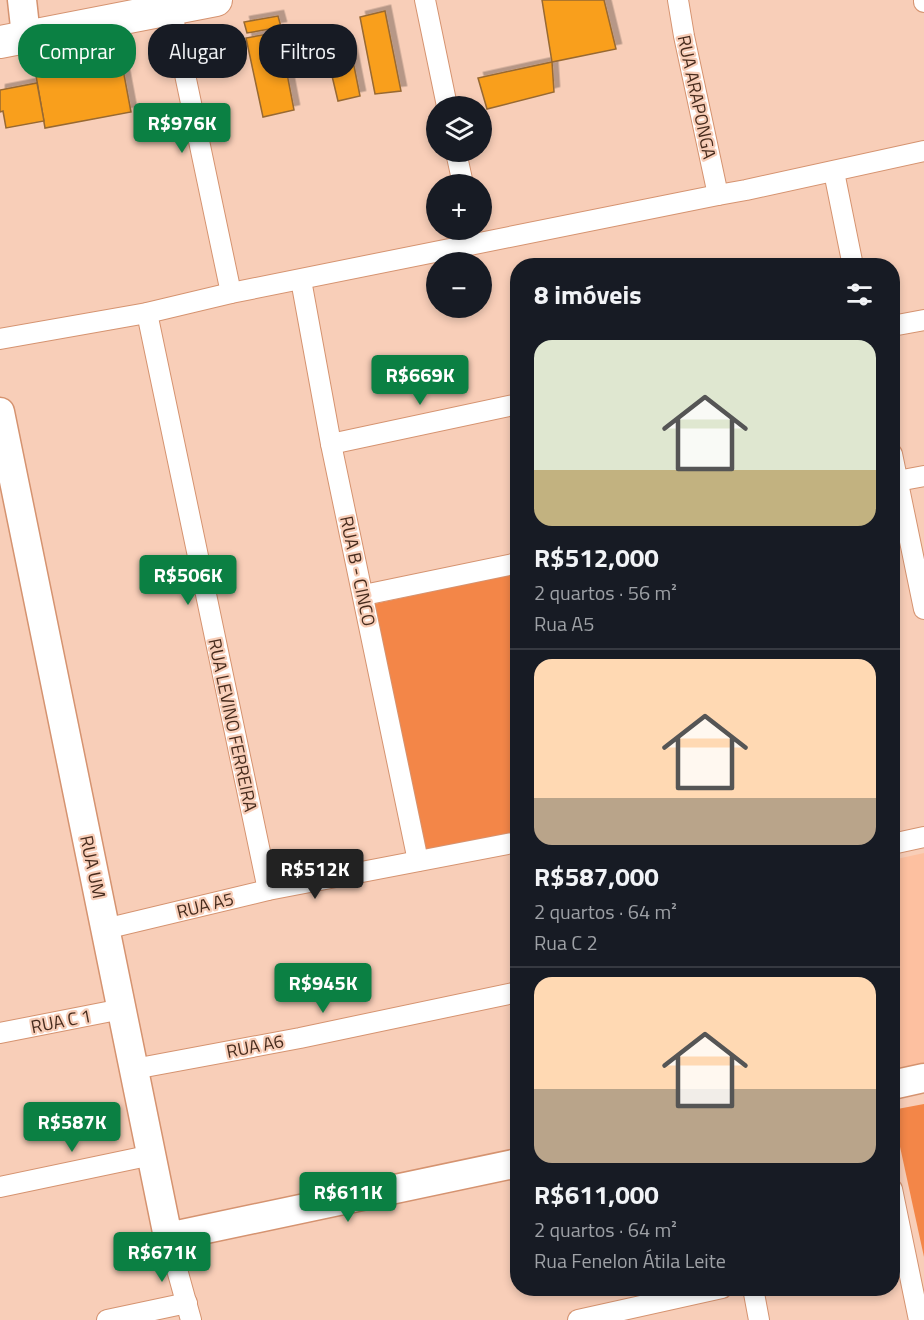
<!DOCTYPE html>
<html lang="pt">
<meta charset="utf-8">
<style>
:root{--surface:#171b24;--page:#242831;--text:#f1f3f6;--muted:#9ea1a6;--line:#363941;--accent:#0b8043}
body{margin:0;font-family:"Titillium Web",sans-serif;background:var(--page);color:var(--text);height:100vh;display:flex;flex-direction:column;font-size:22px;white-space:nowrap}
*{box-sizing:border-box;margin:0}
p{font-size:20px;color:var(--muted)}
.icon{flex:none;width:33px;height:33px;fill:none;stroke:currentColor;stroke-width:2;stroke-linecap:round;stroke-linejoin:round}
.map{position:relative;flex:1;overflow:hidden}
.side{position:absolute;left:510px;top:258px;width:390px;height:1038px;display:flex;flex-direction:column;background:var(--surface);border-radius:24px;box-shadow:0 3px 9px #0003}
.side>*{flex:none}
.hud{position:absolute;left:18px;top:24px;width:402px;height:54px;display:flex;gap:12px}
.tools{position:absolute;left:426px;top:96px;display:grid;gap:12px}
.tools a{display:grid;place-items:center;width:66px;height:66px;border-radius:50%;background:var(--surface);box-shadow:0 3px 9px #0003;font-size:30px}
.price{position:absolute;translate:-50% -51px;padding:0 14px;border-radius:6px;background:var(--accent);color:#fff;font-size:20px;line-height:39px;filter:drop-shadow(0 2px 3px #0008)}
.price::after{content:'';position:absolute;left:50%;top:36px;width:18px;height:14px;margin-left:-9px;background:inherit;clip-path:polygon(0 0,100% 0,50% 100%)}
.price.current{background:#222;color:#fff}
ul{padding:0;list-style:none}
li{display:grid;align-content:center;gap:12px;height:318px;padding:0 24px}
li+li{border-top:2px solid var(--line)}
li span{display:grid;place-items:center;height:186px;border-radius:18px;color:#555}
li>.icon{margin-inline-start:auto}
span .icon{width:108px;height:108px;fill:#fffc;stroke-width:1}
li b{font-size:26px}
h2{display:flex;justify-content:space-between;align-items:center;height:72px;padding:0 24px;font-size:26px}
.tag{padding:0 21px;border-radius:24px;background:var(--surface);box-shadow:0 3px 9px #0003;font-size:21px;line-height:54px}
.tag.current{background:var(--accent);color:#fff}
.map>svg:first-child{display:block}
</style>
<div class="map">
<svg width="924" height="1320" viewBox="0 0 924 1320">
<defs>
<filter id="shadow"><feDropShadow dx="5.5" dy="-5.5" stdDeviation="0" flood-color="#0004"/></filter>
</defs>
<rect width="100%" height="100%" fill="#f8ceb8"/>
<polygon fill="#fdc0a0" points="924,853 924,1066 892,1072 892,860"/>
<g fill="#f38648">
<polygon points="517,573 517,839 428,858 374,604"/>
<polygon points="924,1104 924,1257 892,1110"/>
</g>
<g fill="#f99f1d" stroke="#986932" stroke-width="1.5" filter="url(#shadow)">
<polygon points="542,0 604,0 616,49 552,62"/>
<polygon points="385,11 401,91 375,94 360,17"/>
<polygon points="278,16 281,27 247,33 244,22"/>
<polygon points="279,32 294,110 263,117 246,38"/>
<polygon points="119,48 131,112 45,128 34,64"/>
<polygon points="351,51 360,96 338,101 327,55"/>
<polygon points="552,62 554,92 487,109 478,78"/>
<polygon points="37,83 44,121 6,128 3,111 0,112 0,90"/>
</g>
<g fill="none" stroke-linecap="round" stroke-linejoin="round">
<g stroke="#d59370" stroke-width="22">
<g id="street">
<polyline points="425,0 447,106"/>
<polyline points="678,0 684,36 718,195"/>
<polyline points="924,0 924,2"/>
<polyline points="171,8 231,293"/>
<polyline points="456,152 463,184"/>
<polyline points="834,172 853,266"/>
<polyline points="301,280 331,444 418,861"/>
<polyline points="147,313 268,890"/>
<polyline points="892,326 924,320"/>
<polyline points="0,339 147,313 231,293 718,195 746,190 924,151"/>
<polyline points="331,444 518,404"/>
<polyline points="892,454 924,609"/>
<polyline points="892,482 924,476"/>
<polyline points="364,595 518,563"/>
<polyline points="892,844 924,837"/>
<polyline points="105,929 268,890 518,842"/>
<polyline points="0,1033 122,1009"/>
<polyline points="134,1069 300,1038 518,992"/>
<polyline points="0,1187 152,1155"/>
<polyline points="892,1189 919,1320"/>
<polyline points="168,1237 191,1320"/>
<polyline points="753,1288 759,1320"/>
<polyline points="107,1320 187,1303"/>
<polyline points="578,1320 722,1288"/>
</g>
</g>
<g stroke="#d59370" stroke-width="31">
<g id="secondary">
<polyline points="22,0 26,36"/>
<polyline points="0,412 168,1237 518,1163"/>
<polyline points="892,1085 924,1078"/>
</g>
</g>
<g stroke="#d59370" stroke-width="34">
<polyline id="primary" points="0,42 216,0"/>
</g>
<use href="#street" stroke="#fff" stroke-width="20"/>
<use href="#secondary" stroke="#fff" stroke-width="28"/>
<use href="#primary" stroke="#fff" stroke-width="32"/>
</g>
<g text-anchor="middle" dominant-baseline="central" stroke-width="4.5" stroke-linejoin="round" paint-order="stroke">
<g font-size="18" fill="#462b1d" stroke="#f8ceb8">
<text transform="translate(697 97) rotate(78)">RUA ARAPONGA</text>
<text transform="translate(358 571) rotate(78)">RUA B - CINCO</text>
<text transform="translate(233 725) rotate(78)">RUA LEVINO FERREIRA</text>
<text transform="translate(93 867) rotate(78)">RUA UM</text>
<text transform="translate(205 905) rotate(-14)">RUA A5</text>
<text transform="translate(61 1021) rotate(-11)">RUA C 1</text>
<text transform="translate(255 1046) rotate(-11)">RUA A6</text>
</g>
</g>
</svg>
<div class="tools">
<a><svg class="icon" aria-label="layers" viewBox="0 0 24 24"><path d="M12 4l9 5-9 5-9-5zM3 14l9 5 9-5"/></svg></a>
<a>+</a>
<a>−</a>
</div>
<b class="price" style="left:182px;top:154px">R$976K</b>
<b class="price" style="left:420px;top:406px">R$669K</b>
<b class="price" style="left:188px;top:606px">R$506K</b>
<b class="price current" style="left:315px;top:900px">R$512K</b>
<b class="price" style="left:323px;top:1014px">R$945K</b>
<b class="price" style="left:72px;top:1153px">R$587K</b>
<b class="price" style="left:348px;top:1223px">R$611K</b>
<b class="price" style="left:162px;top:1283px">R$671K</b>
<div class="hud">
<a class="tag current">Comprar</a>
<a class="tag">Alugar</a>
<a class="tag">Filtros</a>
</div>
<section class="side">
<h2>8 imóveis<svg class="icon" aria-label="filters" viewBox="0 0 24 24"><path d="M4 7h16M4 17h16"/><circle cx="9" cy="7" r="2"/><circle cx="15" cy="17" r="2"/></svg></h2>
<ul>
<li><span style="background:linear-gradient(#dfe7d0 70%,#c2b280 0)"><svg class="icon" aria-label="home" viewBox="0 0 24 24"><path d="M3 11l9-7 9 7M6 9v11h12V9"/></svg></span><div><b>R$512,000</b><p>2 quartos · 56 m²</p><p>Rua A5</p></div></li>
<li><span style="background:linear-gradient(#ffd9b3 75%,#b9a48a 0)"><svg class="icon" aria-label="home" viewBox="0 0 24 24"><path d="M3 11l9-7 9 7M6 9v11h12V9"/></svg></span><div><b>R$587,000</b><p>2 quartos · 64 m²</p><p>Rua C 2</p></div></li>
<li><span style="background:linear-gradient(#ffd9b3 60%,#b9a48a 0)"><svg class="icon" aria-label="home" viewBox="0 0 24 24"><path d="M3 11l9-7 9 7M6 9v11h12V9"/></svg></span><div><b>R$611,000</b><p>2 quartos · 64 m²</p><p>Rua Fenelon Átila Leite</p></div></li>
</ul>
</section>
</div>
